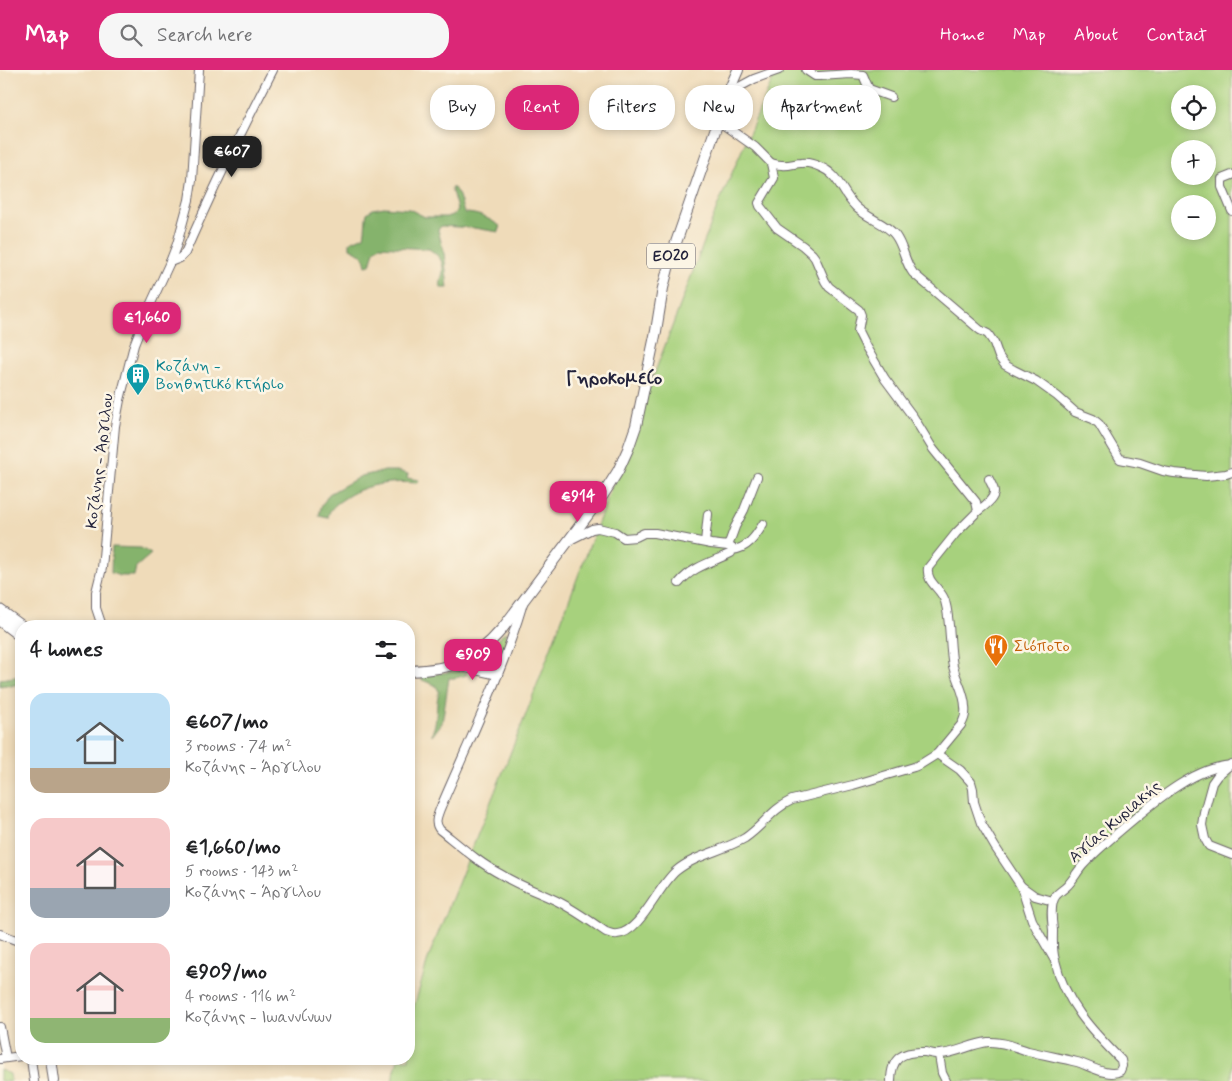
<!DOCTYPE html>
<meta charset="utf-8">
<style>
:root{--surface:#fff;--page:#f6f6f6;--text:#202124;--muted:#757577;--accent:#db2777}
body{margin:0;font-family:Mynerve,sans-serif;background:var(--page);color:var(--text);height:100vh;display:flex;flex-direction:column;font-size:19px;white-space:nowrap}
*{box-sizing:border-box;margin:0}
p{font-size:16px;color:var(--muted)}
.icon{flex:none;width:28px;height:28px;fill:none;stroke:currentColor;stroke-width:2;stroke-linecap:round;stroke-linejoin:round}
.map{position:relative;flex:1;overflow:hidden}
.side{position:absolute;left:15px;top:550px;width:400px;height:445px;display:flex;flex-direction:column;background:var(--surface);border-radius:20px;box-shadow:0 2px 8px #0003}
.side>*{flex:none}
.top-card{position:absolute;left:430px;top:15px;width:475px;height:45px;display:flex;gap:10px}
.tools{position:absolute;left:1171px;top:15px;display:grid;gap:10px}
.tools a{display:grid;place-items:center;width:45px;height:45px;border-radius:50%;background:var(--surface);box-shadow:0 2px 8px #0003;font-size:25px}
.price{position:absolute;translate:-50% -42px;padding:0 11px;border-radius:10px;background:var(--accent);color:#fff;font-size:16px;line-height:32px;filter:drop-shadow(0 1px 2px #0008)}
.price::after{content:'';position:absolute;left:50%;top:30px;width:15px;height:11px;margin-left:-8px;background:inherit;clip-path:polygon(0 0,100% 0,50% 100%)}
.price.on{background:#222;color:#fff}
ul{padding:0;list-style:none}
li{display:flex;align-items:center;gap:15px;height:125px;padding:0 15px}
li span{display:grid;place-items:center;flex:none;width:140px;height:100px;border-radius:15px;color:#555}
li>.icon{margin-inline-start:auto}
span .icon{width:60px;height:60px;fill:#fffc;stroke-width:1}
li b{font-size:21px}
h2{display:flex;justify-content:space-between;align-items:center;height:60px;padding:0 15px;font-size:21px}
.chip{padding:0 18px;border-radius:20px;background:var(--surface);box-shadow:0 2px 8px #0003;font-size:18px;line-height:45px}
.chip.on{background:var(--accent);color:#fff}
header{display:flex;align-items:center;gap:30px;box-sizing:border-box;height:70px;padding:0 25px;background:var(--accent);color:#fff}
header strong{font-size:24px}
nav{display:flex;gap:28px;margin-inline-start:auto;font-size:18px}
.search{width:350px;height:45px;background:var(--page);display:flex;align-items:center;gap:12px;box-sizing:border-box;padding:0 18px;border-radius:20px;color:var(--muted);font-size:19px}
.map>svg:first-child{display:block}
</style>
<header>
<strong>Map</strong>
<div class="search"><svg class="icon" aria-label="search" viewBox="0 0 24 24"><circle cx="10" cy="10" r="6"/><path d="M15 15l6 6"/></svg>Search here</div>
<nav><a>Home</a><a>Map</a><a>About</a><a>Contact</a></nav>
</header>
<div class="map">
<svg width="1232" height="1011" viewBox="0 0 1232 1011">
<rect width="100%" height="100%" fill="#fcf5e5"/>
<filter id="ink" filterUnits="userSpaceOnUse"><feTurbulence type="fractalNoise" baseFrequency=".02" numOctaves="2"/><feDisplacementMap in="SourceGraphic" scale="10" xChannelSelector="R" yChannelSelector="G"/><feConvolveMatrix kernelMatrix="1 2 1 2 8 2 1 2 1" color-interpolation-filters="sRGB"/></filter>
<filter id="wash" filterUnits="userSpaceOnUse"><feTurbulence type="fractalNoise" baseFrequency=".0096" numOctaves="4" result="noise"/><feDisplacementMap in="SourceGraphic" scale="20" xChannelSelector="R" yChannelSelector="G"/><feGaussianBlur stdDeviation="1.12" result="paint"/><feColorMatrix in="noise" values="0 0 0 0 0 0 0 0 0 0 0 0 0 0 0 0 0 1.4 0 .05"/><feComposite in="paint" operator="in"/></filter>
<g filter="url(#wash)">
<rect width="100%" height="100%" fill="#efdbb9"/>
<g fill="#a7d17d" stroke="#647a5c" fill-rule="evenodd">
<path d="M777,0H1232V1011H392L398,989H409V954L429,886L526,644L718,135ZM1180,24H1208V51H1180ZM1180,79H1208V106H1180ZM1180,134H1208V161H1180Z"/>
<polygon points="506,561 505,581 496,602 467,595 490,579"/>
<polygon points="0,1000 10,1004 11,1011 0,1011"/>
</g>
<g fill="#85b36c" stroke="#546a54">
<path d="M451,118H454L459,126L464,143C478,143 488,148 500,156L499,162L474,158L441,156L438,160L444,183L448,218H441C439,210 444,205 443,198C443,189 435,183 429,179L379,176L374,181L370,195L366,196C364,185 360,183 350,178V172L364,166C366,158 365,150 367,143L373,139L384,137L409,139L425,147H446L455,144L457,139Z"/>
<path d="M385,401H397L408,404L407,408L419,410L417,413C390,411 364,414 342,430C336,434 328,440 328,448L319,446L321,437L329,424L361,406Z"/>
<polygon points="112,477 141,478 151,484 136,497 134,506 120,506 111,503"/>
<path d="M455,601L466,602L467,605L455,608H449L442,653L432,666C432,661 434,659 435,654C437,643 436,632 439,621L435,615L422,610L421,606Z"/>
<polygon points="21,606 21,613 11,616 5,615 0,616 0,609"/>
</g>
</g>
<g filter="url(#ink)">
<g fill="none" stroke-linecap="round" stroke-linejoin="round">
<g stroke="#6a6367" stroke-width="10">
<g id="minor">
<polyline points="806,0 815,6 820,6 851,4 863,5 869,19 891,27"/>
<polyline points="728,23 754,9 779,0"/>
<path d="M718,51L755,77L771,93L774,108L759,133L760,136L777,158L803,176L812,184L815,188L825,211L829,217L859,240L861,245L858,261L866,277L885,309L914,348L933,379L976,432L978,441L956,463L928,498C926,513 941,518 945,531C951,552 949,575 953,596C956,610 965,623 965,637C966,643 964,650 961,655L937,684"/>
<path d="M771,93C775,94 778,95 782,95C789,96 795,93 801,93C808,92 814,94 820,97C839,104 841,122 855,136C866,148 886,153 895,165C904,177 904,191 913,203L980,260L988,264L994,273L999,287L1005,295L1014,300L1036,311L1057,326L1075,342L1093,349L1099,354L1120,389L1140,393L1163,401L1174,403L1206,406L1226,404L1232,402"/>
<polyline points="1232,105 1222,109 1222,117 1232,141"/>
<path d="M170,192L180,188L185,183C212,121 242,60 273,0"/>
<path d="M978,441C983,437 995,429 994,421C994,418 990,412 989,409"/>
<polyline points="570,470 592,459 598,458 615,462 624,468 636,467 644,463 655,463 711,474 728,476 732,478 732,480"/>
<polyline points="705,472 708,444"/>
<polyline points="728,476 735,457 744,440 757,407"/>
<path d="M679,513C692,497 712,492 731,483L732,480C747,479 756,466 763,454"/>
<path d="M523,533C502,604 469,671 440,739C437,747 434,753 440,760C460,776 479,793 502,805C519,816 539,822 557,831C575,840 590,851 606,862C610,863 613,865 617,864C640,863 658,816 676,801C695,785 723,781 745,768C763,756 772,739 792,730L853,715L914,697L921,694L937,684L960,700L971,712L973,719L974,732L981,753L995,777L1021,816L1032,850L1039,863L1054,889"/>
<polyline points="102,556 96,538 96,522 102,498 115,356 120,330 134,275 147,242 170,192 177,174 189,130 192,110 199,0"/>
<polyline points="453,595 498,605"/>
<polyline points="1231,694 1217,706 1212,713 1204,742 1202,755 1205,769 1209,776 1232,785"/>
<polyline points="1021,816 1035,826 1053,831"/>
<polyline points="0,864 21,872"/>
<polyline points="0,957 6,988"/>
<polyline points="939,985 942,1003 946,1011"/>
<polyline points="0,989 21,986"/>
<polyline points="31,989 34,1011"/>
<path d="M891,1011C891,987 903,981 925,982C930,983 935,985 940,984C957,983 971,974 988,972C1002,971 1015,977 1028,981C1044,985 1061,988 1077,992C1088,995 1109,1008 1120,1001L1122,996L1121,990C1092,961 1064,931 1055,890C1052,880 1053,870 1053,860C1052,851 1050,838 1054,829C1056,823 1062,821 1067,816C1073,810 1077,802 1083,795C1098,779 1116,764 1134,749C1160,727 1197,697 1232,695"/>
</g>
</g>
<g stroke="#6a6367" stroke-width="12">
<g id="major">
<polyline points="0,540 22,556"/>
<polyline points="0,551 21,567"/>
<path d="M409,601C452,599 473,593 502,559L603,425L618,401L628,379L636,356L656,261L663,218L671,187L728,23L738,0"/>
<polyline points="51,989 54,1011"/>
</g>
</g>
<use href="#minor" stroke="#fff" stroke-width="8"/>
<use href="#major" stroke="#fff" stroke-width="10"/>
</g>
</g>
<defs>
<g id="building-pin" transform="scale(1.25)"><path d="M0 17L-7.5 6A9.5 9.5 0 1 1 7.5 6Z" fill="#0f9aa8" stroke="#fcf5e5"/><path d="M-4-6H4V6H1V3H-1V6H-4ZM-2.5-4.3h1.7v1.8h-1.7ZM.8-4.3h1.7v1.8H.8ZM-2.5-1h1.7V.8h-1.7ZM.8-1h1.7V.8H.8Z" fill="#fff"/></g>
<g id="restaurant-pin" transform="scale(1.25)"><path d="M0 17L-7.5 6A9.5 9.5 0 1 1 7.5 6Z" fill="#e8710a" stroke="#fcf5e5"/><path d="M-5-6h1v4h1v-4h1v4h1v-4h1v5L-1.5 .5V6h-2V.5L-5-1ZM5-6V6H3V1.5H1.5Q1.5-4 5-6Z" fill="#fff"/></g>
</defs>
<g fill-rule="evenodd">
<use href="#building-pin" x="138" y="305"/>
<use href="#restaurant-pin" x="996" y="576"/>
</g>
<g text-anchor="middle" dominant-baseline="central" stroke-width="5" stroke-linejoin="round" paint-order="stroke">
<rect fill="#fcf5e5" stroke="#63616e" stroke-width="1" x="647" y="173.5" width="48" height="25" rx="4"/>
<g font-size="15" font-weight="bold" fill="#22223b">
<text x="671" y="186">ΕΟ20</text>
</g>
<g font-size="16" fill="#0d838f" stroke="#fcf5e5" text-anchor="start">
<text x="156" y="296">Κοζάνη -<tspan x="156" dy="18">Βοηθητικό κτήριο</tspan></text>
</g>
<g font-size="16" fill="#22223b" stroke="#fcf5e5">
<text transform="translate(100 391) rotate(-83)">Κοζάνης - Άργιλου</text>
<text transform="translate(1115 752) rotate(-41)">Αγίας Κυριακής</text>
</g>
<g font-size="16" fill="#c56008" stroke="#fcf5e5" text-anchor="start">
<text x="1014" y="576">Σιόποτο</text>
</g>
<g font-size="19" font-weight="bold" fill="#22223b" stroke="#fcf5e5">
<text x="614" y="308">Γηροκομείο</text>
</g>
</g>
</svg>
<div class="tools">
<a><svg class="icon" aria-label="locate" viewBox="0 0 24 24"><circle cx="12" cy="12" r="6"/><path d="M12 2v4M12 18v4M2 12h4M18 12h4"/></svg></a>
<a>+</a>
<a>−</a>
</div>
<b class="price on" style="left:232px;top:108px">€607</b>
<b class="price" style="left:147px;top:274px">€1,660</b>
<b class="price" style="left:578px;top:453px">€914</b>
<b class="price" style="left:473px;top:611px">€909</b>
<div class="top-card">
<a class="chip">Buy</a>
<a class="chip on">Rent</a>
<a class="chip">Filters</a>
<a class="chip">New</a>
<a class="chip">Apartment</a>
</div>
<section class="side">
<h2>4 homes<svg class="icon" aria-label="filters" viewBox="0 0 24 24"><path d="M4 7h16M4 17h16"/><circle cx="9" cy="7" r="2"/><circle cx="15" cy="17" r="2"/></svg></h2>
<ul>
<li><span style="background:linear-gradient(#bfe0f5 75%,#b9a48a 0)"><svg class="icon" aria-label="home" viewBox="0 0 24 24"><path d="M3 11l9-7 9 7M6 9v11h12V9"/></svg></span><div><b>€607/mo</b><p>3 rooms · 74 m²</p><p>Κοζάνης - Άργιλου</p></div></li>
<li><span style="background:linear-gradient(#f6c9c9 70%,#9aa5b1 0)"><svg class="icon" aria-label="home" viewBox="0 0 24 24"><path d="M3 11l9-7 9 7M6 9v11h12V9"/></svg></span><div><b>€1,660/mo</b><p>5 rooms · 143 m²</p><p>Κοζάνης - Άργιλου</p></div></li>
<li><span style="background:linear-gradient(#f6c9c9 75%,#8fb573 0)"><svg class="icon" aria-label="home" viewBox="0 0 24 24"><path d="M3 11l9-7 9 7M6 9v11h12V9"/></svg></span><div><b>€909/mo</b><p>4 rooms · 116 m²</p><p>Κοζάνης - Ιωαννίνων</p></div></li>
</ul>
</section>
</div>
